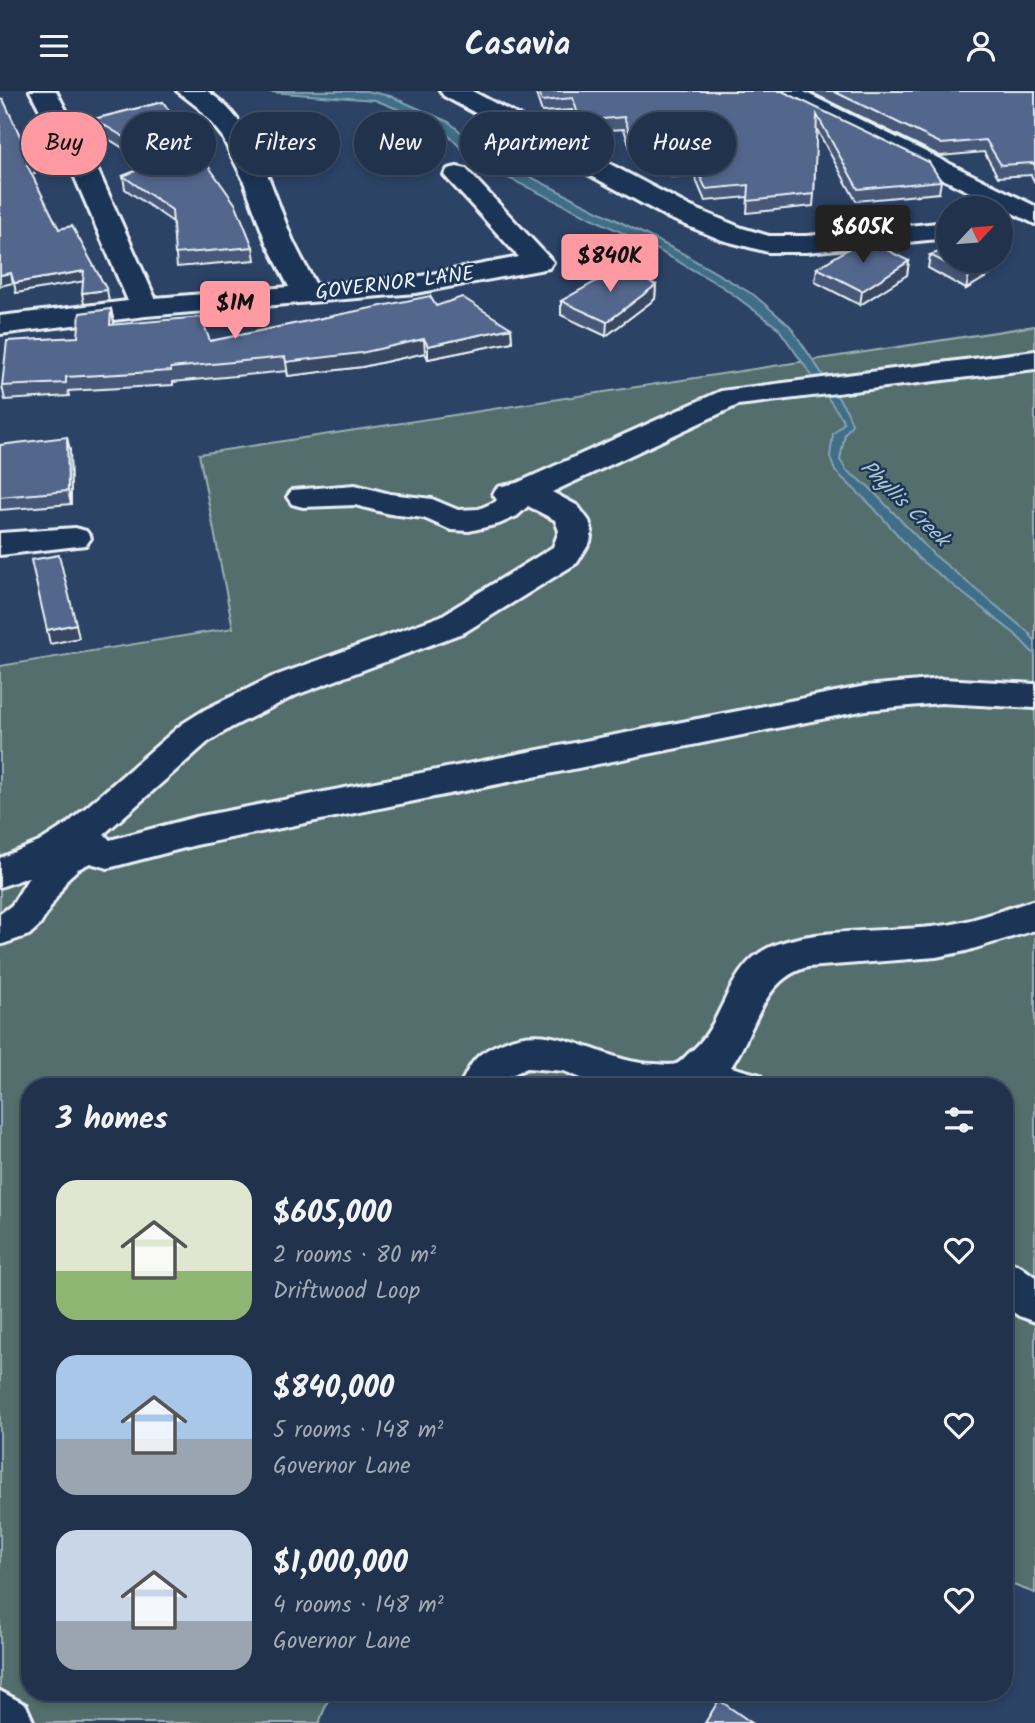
<!DOCTYPE html>
<meta charset="utf-8">
<style>
:root{--surface:#21324c;--page:#293a53;--text:#f1f3f6;--muted:#a2aab5;--line:#3e4d64;--accent:#ff9aa2}
body{margin:0;font-family:Kalam,sans-serif;background:var(--page);color:var(--text);height:100vh;display:flex;flex-direction:column;font-size:26px;white-space:nowrap}
*{box-sizing:border-box;margin:0}
p{font-size:23px;color:var(--muted)}
.icon{flex:none;width:38px;height:38px;fill:none;stroke:currentColor;stroke-width:2;stroke-linecap:round;stroke-linejoin:round}
.map{position:relative;flex:1;overflow:hidden}
.side{position:absolute;left:21px;top:987px;width:992px;height:623px;display:flex;flex-direction:column;background:var(--surface);border-radius:28px;box-shadow:0 4px 10px #0003,0 0 0 2px var(--line)}
.side>*{flex:none}
.top-card{position:absolute;left:21px;top:21px;width:994px;height:63px;display:flex;gap:14px}
.needle{width:46px;rotate:64deg}
.tools{position:absolute;left:936px;top:105px;display:grid;gap:14px}
.tools a{display:grid;place-items:center;width:77px;height:77px;border-radius:50%;background:var(--surface);box-shadow:0 4px 10px #0003,0 0 0 2px var(--line);font-size:35px}
.price{position:absolute;translate:-50% -60px;padding:0 16px;border-radius:7px;background:var(--accent);color:#111;font-size:23px;line-height:46px;filter:drop-shadow(0 2px 4px #0008)}
.price::after{content:'';position:absolute;left:50%;top:42px;width:21px;height:16px;margin-left:-10px;background:inherit;clip-path:polygon(0 0,100% 0,50% 100%)}
.price.on{background:#222;color:#fff}
ul{padding:0;list-style:none}
li{display:flex;align-items:center;gap:21px;height:175px;padding:0 35px}
li span{display:grid;place-items:center;flex:none;width:196px;height:140px;border-radius:21px;color:#555}
li>.icon{margin-inline-start:auto}
span .icon{width:84px;height:84px;fill:#fffc;stroke-width:1}
li b{font-size:30px}
h2{display:flex;justify-content:space-between;align-items:center;height:84px;padding:0 35px;font-size:30px}
.tag{padding:0 24px;border-radius:32px;background:var(--surface);box-shadow:0 4px 10px #0003,0 0 0 2px var(--line);font-size:24px;line-height:63px}
.tag.on{background:var(--accent);color:#111}
header{display:flex;justify-content:space-between;align-items:center;height:91px;padding:0 35px;background:var(--surface);font-size:32px;font-weight:600}
.map>svg:first-child{display:block}
</style>
<header><svg class="icon" aria-label="menu" viewBox="0 0 24 24"><path d="M4 6h16M4 12h16M4 18h16"/></svg>Casavia<svg class="icon" aria-label="person" viewBox="0 0 24 24"><circle cx="12" cy="8" r="4"/><path d="M4 21q1-7 8-7t8 7"/></svg></header>
<div class="map">
<svg width="1035" height="1632" viewBox="0 0 1035 1632">
<rect width="100%" height="100%" fill="#2c4366"/>
<filter id="ink" filterUnits="userSpaceOnUse"><feTurbulence type="fractalNoise" baseFrequency=".0143" numOctaves="2"/><feDisplacementMap in="SourceGraphic" scale="14" xChannelSelector="R" yChannelSelector="G"/><feConvolveMatrix kernelMatrix="1 2 1 2 8 2 1 2 1" color-interpolation-filters="sRGB"/></filter>
<g filter="url(#ink)">
<polygon fill="#526e6c" stroke="#9db0b2" stroke-width="2" points="1035,235 1035,1502 1005,1491 1004,996 30,996 30,1601 331,1601 319,1632 8,1632 0,1626 0,575 233,537 199,363"/>
<polygon fill="#416d87" stroke="#84a2b4" stroke-width="2" points="257,0 366,0 390,5 449,31 489,65 680,161 754,204 790,235 847,320 852,333 845,343 840,369 847,380 868,395 933,463 1028,541 1035,550 1035,564 1015,543 919,468 873,416 835,380 830,366 833,343 844,332 842,327 778,237 723,196 654,157 475,71 438,34 375,9"/>
<g fill="none" stroke-linecap="round" stroke-linejoin="round">
<g stroke="#e8f1f8" stroke-width="6">
<g id="minor">
<path d="M30,0H56L99,82L155,207L289,196L266,151L243,88L222,45L199,17L177,0H207C257,32 271,99 293,150C300,165 308,179 316,194L416,186L519,166L444,84L448,78L457,76L466,78L553,171L549,177L539,179L416,202L146,225L0,243V225L128,210L73,82Z"/>
<polygon points="440,0 472,0 689,115 742,137 769,145 807,145 948,131 948,147 807,161 768,161 722,149 669,127 444,5"/>
<polygon points="769,0 802,0 1035,115 1035,133 773,5"/>
<polygon points="1035,260 1035,278 738,314 552,401 578,415 589,430 592,440 590,451 577,472 465,541 296,604 232,636 208,651 104,743 110,749 196,726 866,595 941,588 1035,593 1035,617 941,612 866,619 196,754 108,777 90,772 78,778 68,787 40,834 29,844 0,854 0,823 12,814 29,786 0,796 0,767 39,751 67,733 182,633 206,618 272,586 441,525 553,456 559,440 555,429 528,415 517,425 499,433 469,440 451,439 424,427 390,423 355,414 303,416 292,413 287,406 292,399 355,394 390,403 432,408 458,419 479,418 495,411 497,409 493,403 498,396 517,392 721,300"/>
<polygon points="75,437 86,440 91,447 86,454 0,464 0,442"/>
<path d="M1035,809V839L966,860L936,866L808,876C761,888 756,940 731,976L760,984L766,996H603L564,980L527,977L509,985L502,996H459C474,967 476,962 506,950C558,929 603,973 655,973C660,973 670,975 676,973C680,972 685,966 688,963C726,934 724,877 770,856C812,837 885,841 932,836C967,833 1002,819 1035,809Z"/>
<polygon points="1004,1169 1020,1175 1035,1186 1035,1231 1019,1225 1004,1215"/>
</g>
</g>
<g stroke="#e8f1f8" stroke-width="6">
<polygon id="major" points="0,1600 26,1614 34,1632 0,1632"/>
</g>
<use href="#minor" fill="#1d3557" fill-rule="evenodd"/>
<use href="#major" fill="#1d3557" fill-rule="evenodd"/>
</g>
<g fill="#475878" stroke="#e8f1f8" stroke-width="2">
<polygon points="535,0 782,0 941,90 939,102 856,110 816,37 814,103 813,115 747,122 748,106 705,110 694,84 671,86 655,59 631,60 624,38 580,41 572,19 542,21"/>
<polygon points="808,0 1035,0 1035,92 1031,84 998,86 984,61 940,65"/>
<polygon points="163,11 253,156 255,169 177,176 173,131 125,98 123,85 151,74 97,41 94,28"/>
<polygon points="930,164 994,170 991,183 966,198 928,177"/>
<polygon points="909,170 907,184 860,214 815,191 817,177"/>
<polygon points="656,194 655,208 606,245 561,224 561,210"/>
<polygon points="436,215 511,237 512,251 428,268 425,262 362,276 288,285 287,280 173,291 173,294 68,300 69,305 5,309 2,295 78,246 111,218 114,234 210,250"/>
<polygon points="0,354 70,359 71,413 0,419"/>
</g>
<g fill="#394762" stroke="#e8f1f8" stroke-width="2">
<polygon points="694,72 694,84 671,86 672,75"/>
<polygon points="33,73 35,83 29,84 27,74"/>
<polygon points="909,170 907,184 860,214 862,200"/>
<polygon points="994,170 991,183 966,198 969,184"/>
<polygon points="84,180 85,190 16,202 14,192"/>
<polygon points="11,182 13,192 0,195 0,184"/>
<polygon points="656,194 655,208 606,245 607,231"/>
<polygon points="107,199 109,210 84,213 82,202"/>
<polygon points="111,218 114,232 113,248 110,234"/>
<polygon points="511,237 512,251 428,268 428,255"/>
<polygon points="424,248 425,262 362,276 288,285 286,271"/>
<polygon points="67,346 70,359 71,413 68,400"/>
<polygon points="76,533 79,547 50,553 47,539"/>
</g>
<g fill="#52668c" stroke="#e8f1f8" stroke-width="2">
<polygon points="539,0 782,0 929,71 941,90 858,98 817,24 814,103 748,110 749,94 706,98 694,72 672,75 656,47 632,48 624,26 580,30 573,7 542,10"/>
<polygon points="833,0 1035,0 1035,75 1033,72 1001,74 986,49 942,53"/>
<polygon points="3,8 33,73 27,74 59,138 72,135 107,199 82,202 84,180 14,192 11,182 0,184 0,9"/>
<polygon points="163,11 236,114 253,156 175,163 172,119 123,85 162,69 94,28"/>
<polygon points="865,148 909,170 862,200 817,177"/>
<polygon points="948,158 948,170 994,170 969,184 930,164"/>
<polygon points="622,176 656,194 607,231 561,210"/>
<polygon points="430,205 436,215 462,206 511,237 428,255 424,248 361,262 286,271 285,266 171,277 171,280 66,286 66,292 2,295 7,250 78,246 80,222 111,218 110,234 201,226 210,250"/>
<polygon points="67,346 68,400 0,406 0,354"/>
<polygon points="59,464 76,533 47,539 31,469"/>
<polygon points="719,1609 752,1632 705,1632"/>
</g>
</g>
<g text-anchor="middle" dominant-baseline="central" stroke-width="5" stroke-linejoin="round" paint-order="stroke">
<g font-size="21" fill="#e8f1f8" stroke="#1d3557">
<text transform="translate(395 193) rotate(-7)">GOVERNOR LANE</text>
</g>
<g font-size="21" font-style="italic" fill="#aec3d0" stroke="#1d3557">
<text transform="translate(904 413) rotate(44)">Phyllis Creek</text>
</g>
</g>
</svg>
<div class="tools">
<a><svg class="needle" viewBox="-14 -14 28 28"><path d="M0-13l5 13h-10z" fill="#e53935"/><path d="M0 13l5-13h-10z" fill="#a2aab5"/></svg></a>
</div>
<b class="price on" style="left:863px;top:174px">$605K</b>
<b class="price" style="left:610px;top:203px">$840K</b>
<b class="price" style="left:235px;top:250px">$1M</b>
<div class="top-card">
<a class="tag on">Buy</a>
<a class="tag">Rent</a>
<a class="tag">Filters</a>
<a class="tag">New</a>
<a class="tag">Apartment</a>
<a class="tag">House</a>
</div>
<section class="side">
<h2>3 homes<svg class="icon" aria-label="filters" viewBox="0 0 24 24"><path d="M4 7h16M4 17h16"/><circle cx="9" cy="7" r="2"/><circle cx="15" cy="17" r="2"/></svg></h2>
<ul>
<li><span style="background:linear-gradient(#dfe7d0 65%,#8fb573 0)"><svg class="icon" aria-label="home" viewBox="0 0 24 24"><path d="M3 11l9-7 9 7M6 9v11h12V9"/></svg></span><div><b>$605,000</b><p>2 rooms · 80 m²</p><p>Driftwood Loop</p></div><svg class="icon" aria-label="heart" viewBox="0 0 24 24"><path d="M12 20l-8-8c-3-5 5-10 8-4 3-6 11-1 8 4z"/></svg></li>
<li><span style="background:linear-gradient(#a9c7e8 60%,#9aa5b1 0)"><svg class="icon" aria-label="home" viewBox="0 0 24 24"><path d="M3 11l9-7 9 7M6 9v11h12V9"/></svg></span><div><b>$840,000</b><p>5 rooms · 148 m²</p><p>Governor Lane</p></div><svg class="icon" aria-label="heart" viewBox="0 0 24 24"><path d="M12 20l-8-8c-3-5 5-10 8-4 3-6 11-1 8 4z"/></svg></li>
<li><span style="background:linear-gradient(#c9d6e8 65%,#9aa5b1 0)"><svg class="icon" aria-label="home" viewBox="0 0 24 24"><path d="M3 11l9-7 9 7M6 9v11h12V9"/></svg></span><div><b>$1,000,000</b><p>4 rooms · 148 m²</p><p>Governor Lane</p></div><svg class="icon" aria-label="heart" viewBox="0 0 24 24"><path d="M12 20l-8-8c-3-5 5-10 8-4 3-6 11-1 8 4z"/></svg></li>
</ul>
</section>
</div>
